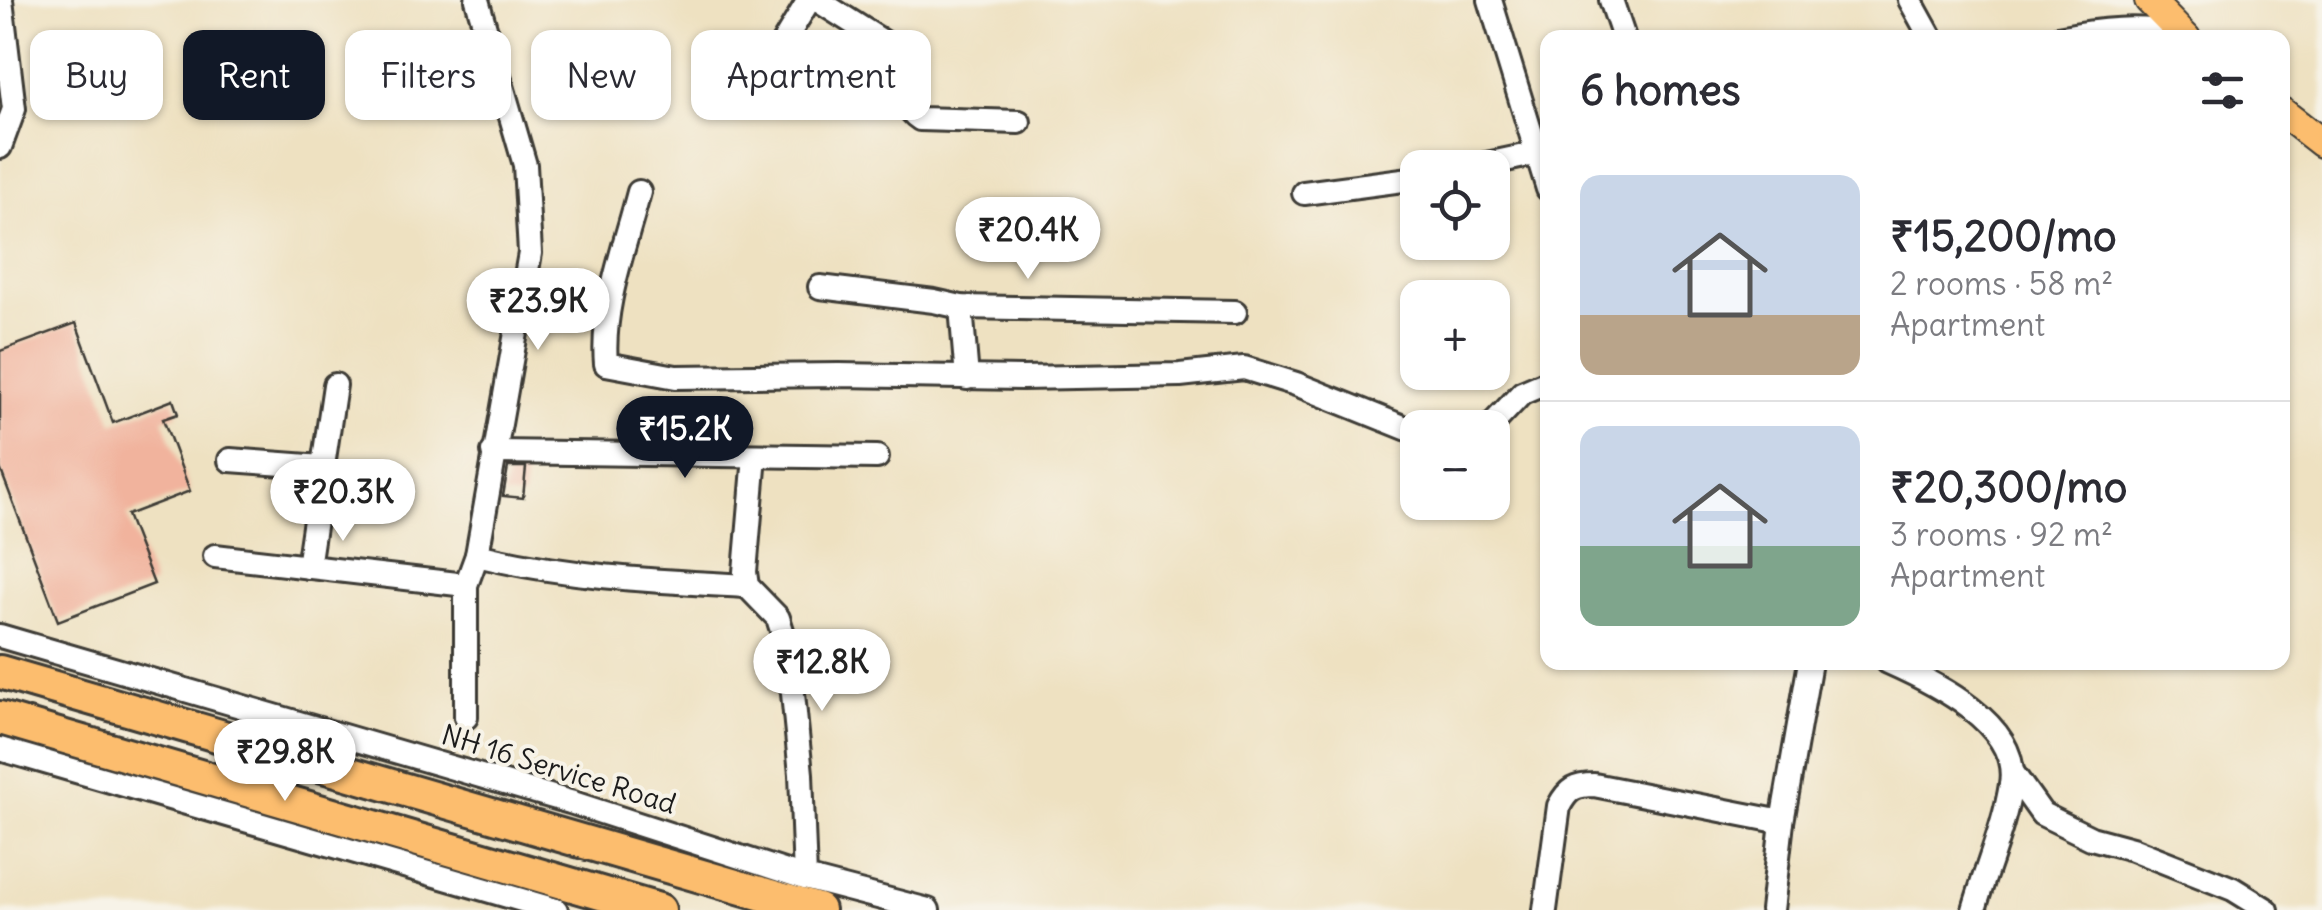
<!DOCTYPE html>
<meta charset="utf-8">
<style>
:root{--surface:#fff;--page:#f7f7f7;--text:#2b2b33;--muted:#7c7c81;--line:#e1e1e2;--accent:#111827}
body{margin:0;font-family:Delius,sans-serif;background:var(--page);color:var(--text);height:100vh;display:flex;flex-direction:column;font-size:38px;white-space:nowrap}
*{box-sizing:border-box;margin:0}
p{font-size:32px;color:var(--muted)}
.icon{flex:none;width:55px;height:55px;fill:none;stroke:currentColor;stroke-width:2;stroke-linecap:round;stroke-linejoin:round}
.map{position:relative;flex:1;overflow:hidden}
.side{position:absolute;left:1540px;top:30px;width:750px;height:640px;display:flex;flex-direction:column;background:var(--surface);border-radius:20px;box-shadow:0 2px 8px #0004}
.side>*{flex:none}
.hud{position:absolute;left:30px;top:30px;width:950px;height:90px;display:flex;gap:20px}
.tools{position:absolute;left:1400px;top:150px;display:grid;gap:20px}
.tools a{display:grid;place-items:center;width:110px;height:110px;border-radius:20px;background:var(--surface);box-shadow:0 2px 8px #0004;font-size:50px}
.price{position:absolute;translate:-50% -85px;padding:0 22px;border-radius:35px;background:#fff;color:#222;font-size:32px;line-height:65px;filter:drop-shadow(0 2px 5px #0008)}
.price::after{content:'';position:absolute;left:50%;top:60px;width:30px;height:22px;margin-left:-15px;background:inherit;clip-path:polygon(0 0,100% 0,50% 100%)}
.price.on{background:var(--accent);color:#fff}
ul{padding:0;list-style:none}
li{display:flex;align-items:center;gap:30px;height:250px;padding:0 40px}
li+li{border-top:2px solid var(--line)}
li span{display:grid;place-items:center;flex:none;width:280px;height:200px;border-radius:20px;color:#555}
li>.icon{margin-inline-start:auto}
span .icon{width:120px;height:120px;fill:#fffc;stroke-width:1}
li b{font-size:42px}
h2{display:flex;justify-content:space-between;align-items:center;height:120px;padding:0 40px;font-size:42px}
.chip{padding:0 35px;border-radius:20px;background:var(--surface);box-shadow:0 2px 8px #0004;font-size:35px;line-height:90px}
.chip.on{background:var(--accent);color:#fff}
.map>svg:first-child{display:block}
</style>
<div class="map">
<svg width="2322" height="910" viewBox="0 0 2322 910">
<rect width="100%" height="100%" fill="#f7f3e8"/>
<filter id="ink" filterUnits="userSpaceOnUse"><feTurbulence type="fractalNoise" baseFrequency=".01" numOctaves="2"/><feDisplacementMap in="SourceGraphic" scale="20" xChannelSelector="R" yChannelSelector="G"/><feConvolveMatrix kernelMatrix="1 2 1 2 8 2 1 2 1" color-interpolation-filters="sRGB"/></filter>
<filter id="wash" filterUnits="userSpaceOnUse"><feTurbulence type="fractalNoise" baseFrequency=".0048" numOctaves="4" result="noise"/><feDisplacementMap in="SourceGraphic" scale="40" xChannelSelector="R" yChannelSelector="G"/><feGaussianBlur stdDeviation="2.25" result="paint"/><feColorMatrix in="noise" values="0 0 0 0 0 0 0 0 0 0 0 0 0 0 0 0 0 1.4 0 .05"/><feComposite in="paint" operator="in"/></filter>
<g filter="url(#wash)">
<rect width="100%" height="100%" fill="#eee1c1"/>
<g id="blocks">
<g fill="#f1b39d">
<polygon points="76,323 113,423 173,400 178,414 163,419 190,491 127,515 154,584 58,621 0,468 0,351"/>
<polygon points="508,467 526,467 523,498 503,496"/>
</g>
</g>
</g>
<g filter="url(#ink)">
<use href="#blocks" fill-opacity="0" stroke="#3c3a35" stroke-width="2.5"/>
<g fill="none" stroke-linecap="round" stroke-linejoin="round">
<g stroke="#3c3a35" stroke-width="28">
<g id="minor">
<path d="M817,0L896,50C913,71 895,104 920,119L1019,122"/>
<polyline points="1490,0 1548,189"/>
<polyline points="1611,0 1624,38"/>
<polyline points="1910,0 1931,38"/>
<path d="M2058,38C2101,29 2138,26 2181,34"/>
<polyline points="795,92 776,78 774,58 809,0"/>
<polyline points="0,147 14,109 1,0"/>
<polyline points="1468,168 1548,151"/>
<path d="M639,192C625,247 601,307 606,364L676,377L839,375L1022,378L1180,375L1244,368L1296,384L1418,433"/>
<polyline points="1304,193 1418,178"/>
<polyline points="820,287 934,301 961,307 1235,312"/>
<polyline points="961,307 967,378"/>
<polyline points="1489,428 1522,393 1548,382"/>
<polyline points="493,452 877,457"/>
<polyline points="755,456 745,572 747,586 778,618 789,653 801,774 805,878"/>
<polyline points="230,460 322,467"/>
<path d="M477,555C566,577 656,581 747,586"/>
<polyline points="215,556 466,585"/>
<polyline points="308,567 335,385"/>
<polyline points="0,636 570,802 805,878 928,910"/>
<path d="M1888,662C1933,682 2021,724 2011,784C2005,825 1985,871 1974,910"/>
<polyline points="466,717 466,585 477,555 530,253 525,165 477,0"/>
<polyline points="0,749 556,910"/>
<polyline points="2012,772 2042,814 2091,838 2132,849 2233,889 2267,910"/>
<path d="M1545,910L1559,806C1568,789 1575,785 1594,785L1782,822"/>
<polyline points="1772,910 1782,822 1810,662"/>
</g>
</g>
<g stroke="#3c3a35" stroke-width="32">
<g id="major">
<polyline points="2149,0 2186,38"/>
<polyline points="2282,112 2322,143"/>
</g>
</g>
<g stroke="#3c3a35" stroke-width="38">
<g id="highway">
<polyline points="0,672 818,910"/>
<polyline points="0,718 659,910"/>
</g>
</g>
<use href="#minor" stroke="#fff" stroke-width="22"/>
<use href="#major" stroke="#fcbd6e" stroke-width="28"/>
<use href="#highway" stroke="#fcbd6e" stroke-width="32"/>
</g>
</g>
<g text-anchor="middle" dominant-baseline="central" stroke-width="8" stroke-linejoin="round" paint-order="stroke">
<g font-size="28" fill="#1c1c1c" stroke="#f7f3e8">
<text transform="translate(559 769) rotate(17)">NH 16 Service Road</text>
</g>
</g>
</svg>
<div class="tools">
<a><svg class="icon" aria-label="locate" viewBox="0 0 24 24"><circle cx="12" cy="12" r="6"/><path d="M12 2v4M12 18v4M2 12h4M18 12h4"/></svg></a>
<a>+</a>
<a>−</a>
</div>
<b class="price" style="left:1028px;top:282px">₹20.4K</b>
<b class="price" style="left:538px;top:353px">₹23.9K</b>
<b class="price on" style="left:685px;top:481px">₹15.2K</b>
<b class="price" style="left:343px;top:544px">₹20.3K</b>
<b class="price" style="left:822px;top:714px">₹12.8K</b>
<b class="price" style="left:285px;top:804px">₹29.8K</b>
<div class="hud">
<a class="chip">Buy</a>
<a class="chip on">Rent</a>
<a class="chip">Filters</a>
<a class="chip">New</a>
<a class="chip">Apartment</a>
</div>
<section class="side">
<h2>6 homes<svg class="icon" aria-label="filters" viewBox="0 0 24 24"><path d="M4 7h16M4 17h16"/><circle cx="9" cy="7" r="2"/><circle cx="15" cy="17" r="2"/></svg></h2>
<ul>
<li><span style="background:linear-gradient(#c9d6e8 70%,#b9a48a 0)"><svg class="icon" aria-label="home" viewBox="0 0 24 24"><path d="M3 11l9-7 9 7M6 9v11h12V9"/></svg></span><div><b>₹15,200/mo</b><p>2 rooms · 58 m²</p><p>Apartment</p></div></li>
<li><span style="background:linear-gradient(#c9d6e8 60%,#7fa58c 0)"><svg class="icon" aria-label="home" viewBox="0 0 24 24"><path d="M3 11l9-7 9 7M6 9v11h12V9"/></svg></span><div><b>₹20,300/mo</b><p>3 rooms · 92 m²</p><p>Apartment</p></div></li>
</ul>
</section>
</div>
